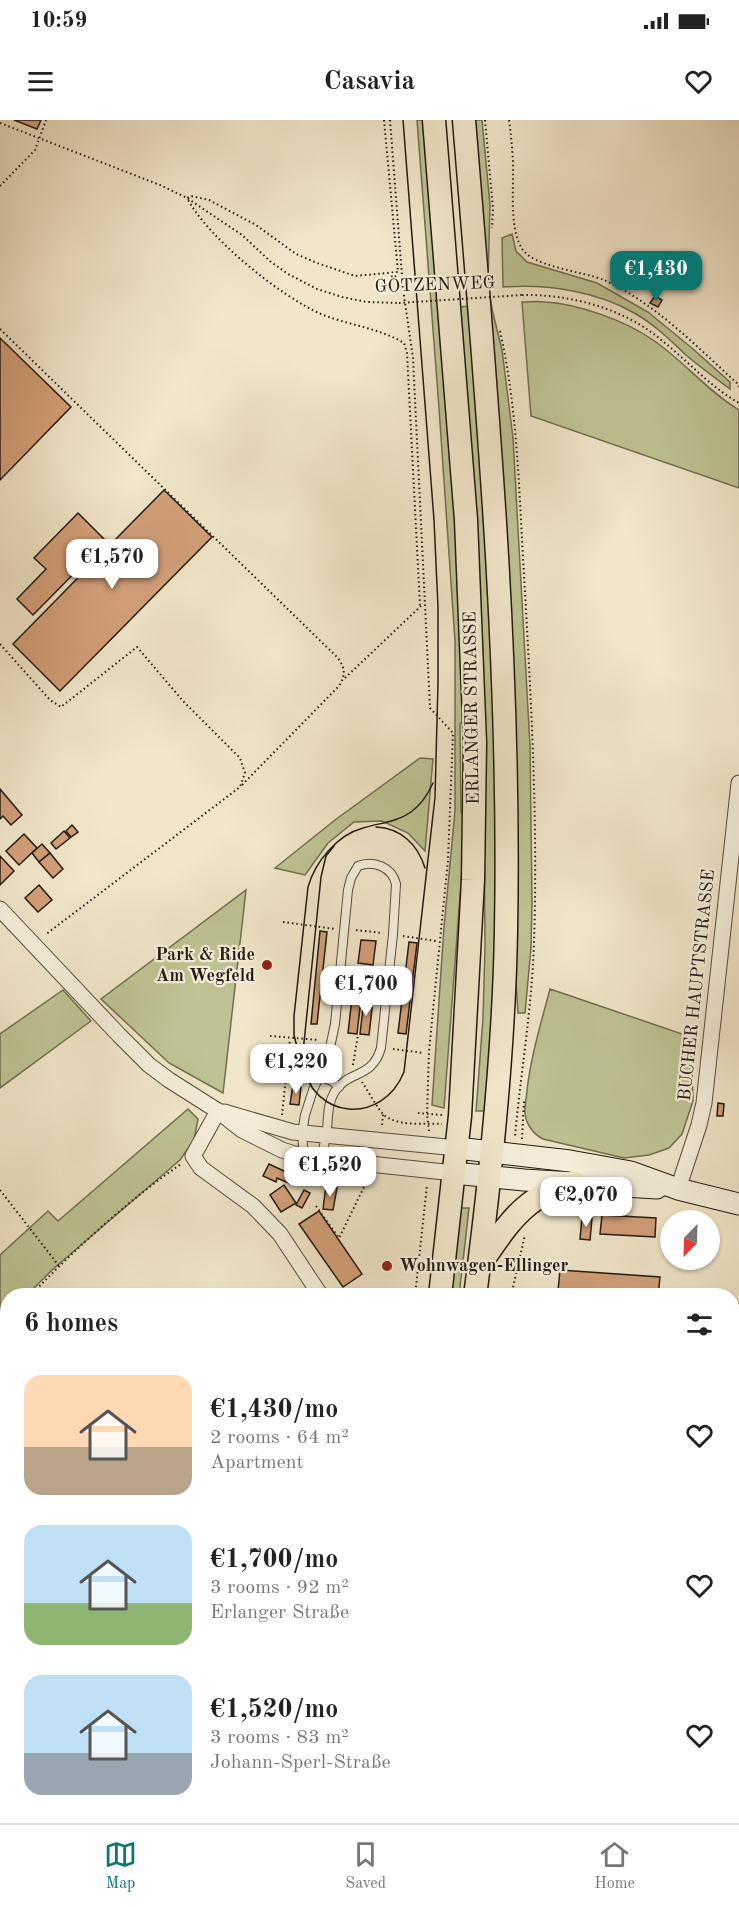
<!DOCTYPE html>
<meta charset="utf-8">
<style>
:root{--surface:#fff;--page:#f6f6f6;--text:#222;--muted:#767676;--line:#e0e0e0;--accent:#0f766e}
body{margin:0;font-family:"Old Standard TT",serif;background:var(--page);color:var(--text);height:100vh;display:flex;flex-direction:column;font-size:22px;white-space:nowrap}
*{box-sizing:border-box;margin:0}
p{font-size:20px;color:var(--muted)}
.icon{flex:none;width:33px;height:33px;fill:none;stroke:currentColor;stroke-width:2;stroke-linecap:round;stroke-linejoin:round}
.map{position:relative;flex:1;overflow:hidden}
.sheet{position:absolute;left:0px;top:1168px;width:740px;height:536px;display:flex;flex-direction:column;background:var(--surface);border-radius:24px 24px 0 0;box-shadow:0 2px 4px #0004}
.sheet>*{flex:none}
.needle{width:39px;rotate:203deg}
.buttons{position:absolute;left:660px;top:1090px;display:grid;gap:12px}
.buttons a{display:grid;place-items:center;width:60px;height:60px;border-radius:50%;background:var(--surface);box-shadow:0 2px 4px #0004;font-size:30px}
.price{position:absolute;translate:-50% -51px;padding:0 14px;border-radius:12px;background:#fff;color:#222;font-size:20px;line-height:39px;filter:drop-shadow(0 2px 3px #0008)}
.price::after{content:'';position:absolute;left:50%;top:36px;width:18px;height:14px;margin-left:-9px;background:inherit;clip-path:polygon(0 0,100% 0,50% 100%)}
.price.current{background:var(--accent);color:#fff}
ul{padding:0;list-style:none}
li{display:flex;align-items:center;gap:18px;height:150px;padding:0 24px}
li span{display:grid;place-items:center;flex:none;width:168px;height:120px;border-radius:18px;color:#555}
li>.icon{margin-inline-start:auto}
span .icon{width:72px;height:72px;fill:#fffc;stroke-width:1}
li b{font-size:26px}
h2{display:flex;justify-content:space-between;align-items:center;height:72px;padding:0 24px;font-size:26px}
.status{display:flex;justify-content:space-between;align-items:center;height:42px;padding:0 30px;background:var(--surface);direction:ltr}
.status svg{height:16px;fill:currentColor}
header{display:flex;justify-content:space-between;align-items:center;height:78px;padding:0 24px;background:var(--surface);font-size:27px;font-weight:600}
.menu{display:flex;justify-content:space-around;align-items:center;height:84px;border-top:2px solid var(--line);background:var(--surface);font-size:16px;color:var(--muted)}
.menu a{display:grid;justify-items:center;gap:3px}
.menu .current{color:var(--accent)}
.map>svg:first-child{display:block}
</style>
<div class="status"><b>10:59</b><svg viewBox="0 0 49 12"><path d="M0 12V9h3v3zM5 12V6h3v6zM10 12V3h3v9zM15 12V0h3v12zM26 1h20v11H26zM47 4h2v5h-2z"/></svg></div>
<header><svg class="icon" aria-label="menu" viewBox="0 0 24 24"><path d="M4 6h16M4 12h16M4 18h16"/></svg>Casavia<svg class="icon" aria-label="heart" viewBox="0 0 24 24"><path d="M12 20l-8-8c-3-5 5-10 8-4 3-6 11-1 8 4z"/></svg></header>
<div class="map">
<svg width="739" height="1703" viewBox="0 0 739 1703">
<rect width="100%" height="100%" fill="#f1e6c9"/>
<filter id="stains"><feTurbulence type="fractalNoise" baseFrequency=".00333" numOctaves="4"/><feColorMatrix values="0 0 0 0 .2 0 0 0 0 .09 0 0 0 0 .02 0 0 0 .5 -.17"/></filter>
<radialGradient id="worn" r=".72"><stop offset=".6" stop-color="#630" stop-opacity="0"/><stop offset="1" stop-color="#630" stop-opacity=".3"/></radialGradient>
<g fill="#bfc393" stroke="#706e52" stroke-width="1.5">
<polygon points="417,0 427,0 445,222 466,598 460,604 461,692 466,697 444,988 432,985 444,807 455,691 455,521 439,288"/>
<polygon points="472,0 482,0 490,85 488,162 492,189 502,230 513,318 530,626 532,783 531,828 525,893 518,893 515,849"/>
<path d="M512,114L516,131L527,142L597,163L648,192L693,229L730,262V269C715,258 700,247 686,235C670,220 655,205 636,194C597,171 548,164 503,167L502,118Z"/>
<path d="M522,182C530,182 538,181 545,182C579,184 626,201 653,220C683,240 707,271 739,290V368L531,296Z"/>
<polygon points="472,186 498,622 494,898 486,991 476,991 483,898 485,828 484,696 458,187"/>
<polygon points="420,638 433,639 425,731 408,713 382,701 354,702 328,723 305,755 275,748 335,700"/>
<polygon points="246,770 223,973 169,943 101,879"/>
<path d="M550,869L691,917L693,981L682,1014L669,1028L649,1035L624,1038L543,1019C533,1014 526,1004 525,993C524,986 527,977 527,970C531,936 541,903 550,869Z"/>
<polygon points="63,870 91,901 0,968 0,914"/>
<polygon points="188,989 198,999 194,1020 180,1040 52,1150 26,1176 8,1176 7,1195 0,1203 0,1135 48,1091 58,1101"/>
<polygon points="459,1088 469,1088 459,1176 448,1176"/>
</g>
<g fill="#d29f78" stroke="#211910" stroke-width="1.5">
<polygon points="14,0 41,0 37,9"/>
<polygon points="655,176 662,180 658,187 650,183"/>
<polygon points="0,218 71,287 0,360"/>
<polygon points="164,370 212,417 60,571 13,524"/>
<polygon points="78,393 106,421 33,495 17,479 46,449 34,438"/>
<polygon points="0,669 22,695 11,705 3,696 0,699"/>
<polygon points="72,705 78,712 71,717 66,711"/>
<polygon points="64,711 70,718 56,729 51,723"/>
<polygon points="24,714 37,728 19,745 6,731"/>
<polygon points="42,724 50,733 39,742 32,733"/>
<polygon points="50,733 63,749 53,758 39,742"/>
<polygon points="0,736 14,751 0,765"/>
<polygon points="39,765 52,780 38,792 25,778"/>
<polygon points="320,811 327,812 317,904 311,904"/>
<polygon points="361,820 376,821 373,845 358,843"/>
<polygon points="409,822 417,823 406,914 398,913"/>
<polygon points="357,848 373,850 370,871 355,869"/>
<polygon points="352,878 361,879 357,914 348,913"/>
<polygon points="364,879 373,880 369,915 360,914"/>
<polygon points="293,965 301,967 299,985 290,984"/>
<polygon points="718,983 724,984 723,996 717,996"/>
<polygon points="269,1044 295,1056 291,1064 277,1058 276,1062 263,1056"/>
<polygon points="284,1065 296,1083 281,1092 270,1075"/>
<polygon points="326,1066 337,1068 333,1090 323,1089"/>
<polygon points="304,1070 310,1073 302,1088 296,1085"/>
<polygon points="319,1091 362,1154 343,1167 299,1104"/>
<polygon points="602,1095 656,1098 655,1117 600,1114"/>
<polygon points="582,1097 592,1098 590,1120 580,1119"/>
<polygon points="560,1150 660,1157 658,1176 630,1176 558,1171"/>
<polygon points="732,1184 739,1184 739,1211 732,1210"/>
<polygon points="732,1210 739,1211 739,1506 732,1505"/>
<polygon points="585,1696 592,1696 598,1699 596,1703 582,1703"/>
<polygon points="652,1697 671,1703 650,1703"/>
</g>
<g fill="none" stroke-linecap="round" stroke-linejoin="round">
<g stroke="#554c3e" stroke-width="10">
<g id="lane">
<polyline points="319,956 332,961 339,967"/>
<path d="M304,1037L302,1014L305,995L313,970L328,937L335,904L348,770L351,758L358,746C374,740 392,747 396,764L393,814L381,928C372,959 349,950 335,971C326,986 329,1000 326,1016C325,1024 322,1032 320,1039"/>
</g>
</g>
<g stroke="#554c3e" stroke-width="17">
<g id="street">
<polyline points="0,789 119,915 149,945 169,960 218,991 242,1010 282,1030 304,1037 454,1053"/>
<polyline points="218,991 193,1036 201,1048 253,1086 280,1114 321,1176"/>
<polyline points="224,992 293,1012 457,1028"/>
<polyline points="678,1069 699,1005 704,983 739,663"/>
<polyline points="693,1696 700,1703"/>
</g>
</g>
<g stroke="#211910" stroke-width="23">
<g id="secondary">
<polyline points="457,1028 570,1041 631,1052 678,1069 739,1084"/>
<polyline points="454,1053 524,1060 657,1068"/>
</g>
</g>
<g stroke="#211910" stroke-width="25">
<g id="primary">
<polyline points="434,0 466,400 475,623 473,760 460,996 440,1176"/>
<path d="M464,0C486,270 511,539 506,810C504,932 491,1055 475,1176"/>
<path d="M481,1143C495,1123 509,1100 528,1085C541,1074 558,1068 574,1062"/>
<polyline points="362,1703 362,1696"/>
<polyline points="393,1703 394,1696"/>
</g>
</g>
<g stroke="#211910" stroke-width="2" stroke-dasharray="1.5 3" stroke-linecap="butt">
<path d="M384,0L398,152L355,156L317,143L296,134L256,105L209,80L191,76L187,78C208,118 280,176 321,194C348,205 379,208 404,223L407,233L420,486"/>
<polyline points="390,0 403,169 413,238 430,588 453,613 448,740 429,931 427,994 429,1011"/>
<polyline points="485,0 493,89 492,108"/>
<path d="M509,0C511,14 512,27 513,41C514,67 509,105 521,127C531,147 582,151 604,160C655,183 697,227 738,264L739,267"/>
<polyline points="0,3 160,65 187,78 242,115 271,142 288,154 317,169 342,177 367,182 399,183"/>
<polyline points="0,66 35,30 46,0"/>
<path d="M522,175C569,174 623,188 660,219C687,240 709,266 739,283"/>
<path d="M0,209L338,538C345,548 346,555 339,566L240,667"/>
<path d="M500,211C518,291 519,374 524,455C531,577 538,700 534,822C532,887 521,951 515,1016"/>
<polyline points="0,524 50,580 61,587 137,527 183,581 240,638 245,653 240,667 45,815"/>
<polyline points="345,558 421,486"/>
<polyline points="283,802 335,809"/>
<polyline points="356,810 383,813"/>
<polyline points="403,816 436,821"/>
<polyline points="270,916 319,920"/>
<polyline points="393,929 424,933"/>
<polyline points="353,945 358,915"/>
<path d="M362,962C369,972 375,985 383,994C396,1007 425,1003 442,1004"/>
<polyline points="418,993 442,995"/>
<polyline points="282,995 290,919"/>
<polyline points="382,1005 383,994"/>
<polyline points="522,1019 524,980"/>
<polyline points="0,1070 59,1146"/>
<polyline points="316,1086 339,1118 365,1065"/>
<path d="M30,1176C76,1128 126,1082 181,1044"/>
<polyline points="415,1176 427,1065"/>
<polyline points="511,1176 525,1115"/>
<polyline points="0,1206 8,1199"/>
<polyline points="0,1339 8,1346"/>
<polyline points="0,1541 8,1533"/>
<polyline points="324,1703 325,1696"/>
<polyline points="340,1703 341,1696"/>
<polyline points="416,1703 417,1696"/>
</g>
<use href="#lane" stroke="#f6efdc" stroke-width="8"/>
<use href="#street" stroke="#f6efdc" stroke-width="15"/>
<use href="#secondary" stroke="#f6efdc" stroke-width="21"/>
<use href="#primary" stroke="#f1e6c9" stroke-width="22"/>
<g stroke="#211910" stroke-width="1.5">
<path d="M376,707C401,708 418,725 425,748"/>
<path d="M334,726L326,736L321,757L302,942C312,1000 382,1006 404,952L435,677L438,563V487L434,400L403,0"/>
<path d="M299,935L294,915V896L308,767C315,742 337,715 363,708C379,703 397,702 411,692C421,685 428,674 433,663"/>
</g>
<polyline stroke="#211910" stroke-width="2" stroke-dasharray="1.5 3" stroke-linecap="butt" points="399,183 522,175"/>
</g>
<g fill="#8f2418" stroke="#f6efdc" stroke-width="2">
<circle cx="267" cy="845" r="6"/>
<circle cx="387" cy="1146" r="6"/>
</g>
<g text-anchor="middle" dominant-baseline="central" stroke-width="4.5" stroke-linejoin="round" paint-order="stroke">
<g font-size="18" fill="#211910" stroke="#f6efdc">
<text transform="translate(435 165) rotate(-2)">GÖTZENWEG</text>
<text transform="translate(472 588) rotate(-91)">ERLANGER STRASSE</text>
<text transform="translate(697 865) rotate(-84)">BUCHER HAUPTSTRASSE</text>
</g>
<g font-size="18" font-weight="bold" fill="#211910" stroke="#f6efdc" text-anchor="end">
<text x="255" y="835">Park &amp; Ride<tspan x="255" dy="21">Am Wegfeld</tspan></text>
<text x="399" y="1146" text-anchor="start">Wohnwagen-Ellinger</text>
</g>
</g>
<rect width="100%" height="100%" filter="url(#stains)"/>
<rect width="100%" height="100%" fill="url(#worn)"/>
</svg>
<div class="buttons">
<a><svg class="needle" viewBox="-14 -14 28 28"><path d="M0-13l5 13h-10z" fill="#e53935"/><path d="M0 13l5-13h-10z" fill="#767676"/></svg></a>
</div>
<b class="price current" style="left:656px;top:182px">€1,430</b>
<b class="price" style="left:112px;top:470px">€1,570</b>
<b class="price" style="left:366px;top:897px">€1,700</b>
<b class="price" style="left:296px;top:975px">€1,220</b>
<b class="price" style="left:330px;top:1078px">€1,520</b>
<b class="price" style="left:586px;top:1108px">€2,070</b>
<section class="sheet">
<h2>6 homes<svg class="icon" aria-label="filters" viewBox="0 0 24 24"><path d="M4 7h16M4 17h16"/><circle cx="9" cy="7" r="2"/><circle cx="15" cy="17" r="2"/></svg></h2>
<ul>
<li><span style="background:linear-gradient(#ffd9b3 60%,#b9a48a 0)"><svg class="icon" aria-label="home" viewBox="0 0 24 24"><path d="M3 11l9-7 9 7M6 9v11h12V9"/></svg></span><div><b>€1,430/mo</b><p>2 rooms · 64 m²</p><p>Apartment</p></div><svg class="icon" aria-label="heart" viewBox="0 0 24 24"><path d="M12 20l-8-8c-3-5 5-10 8-4 3-6 11-1 8 4z"/></svg></li>
<li><span style="background:linear-gradient(#bfe0f5 65%,#8fb573 0)"><svg class="icon" aria-label="home" viewBox="0 0 24 24"><path d="M3 11l9-7 9 7M6 9v11h12V9"/></svg></span><div><b>€1,700/mo</b><p>3 rooms · 92 m²</p><p>Erlanger Straße</p></div><svg class="icon" aria-label="heart" viewBox="0 0 24 24"><path d="M12 20l-8-8c-3-5 5-10 8-4 3-6 11-1 8 4z"/></svg></li>
<li><span style="background:linear-gradient(#bfe0f5 65%,#9aa5b1 0)"><svg class="icon" aria-label="home" viewBox="0 0 24 24"><path d="M3 11l9-7 9 7M6 9v11h12V9"/></svg></span><div><b>€1,520/mo</b><p>3 rooms · 83 m²</p><p>Johann-Sperl-Straße</p></div><svg class="icon" aria-label="heart" viewBox="0 0 24 24"><path d="M12 20l-8-8c-3-5 5-10 8-4 3-6 11-1 8 4z"/></svg></li>
</ul>
</section>
</div>
<nav class="menu">
<a class="current"><svg class="icon" aria-label="map" viewBox="0 0 24 24"><path d="M3 6l6-2 6 2 6-2v14l-6 2-6-2-6 2zM9 4v14M15 6v14"/></svg>Map</a>
<a><svg class="icon" aria-label="saved" viewBox="0 0 24 24"><path d="M7 4h10v16l-5-4-5 4z"/></svg>Saved</a>
<a><svg class="icon" aria-label="home" viewBox="0 0 24 24"><path d="M3 11l9-7 9 7M6 9v11h12V9"/></svg>Home</a>
</nav>
